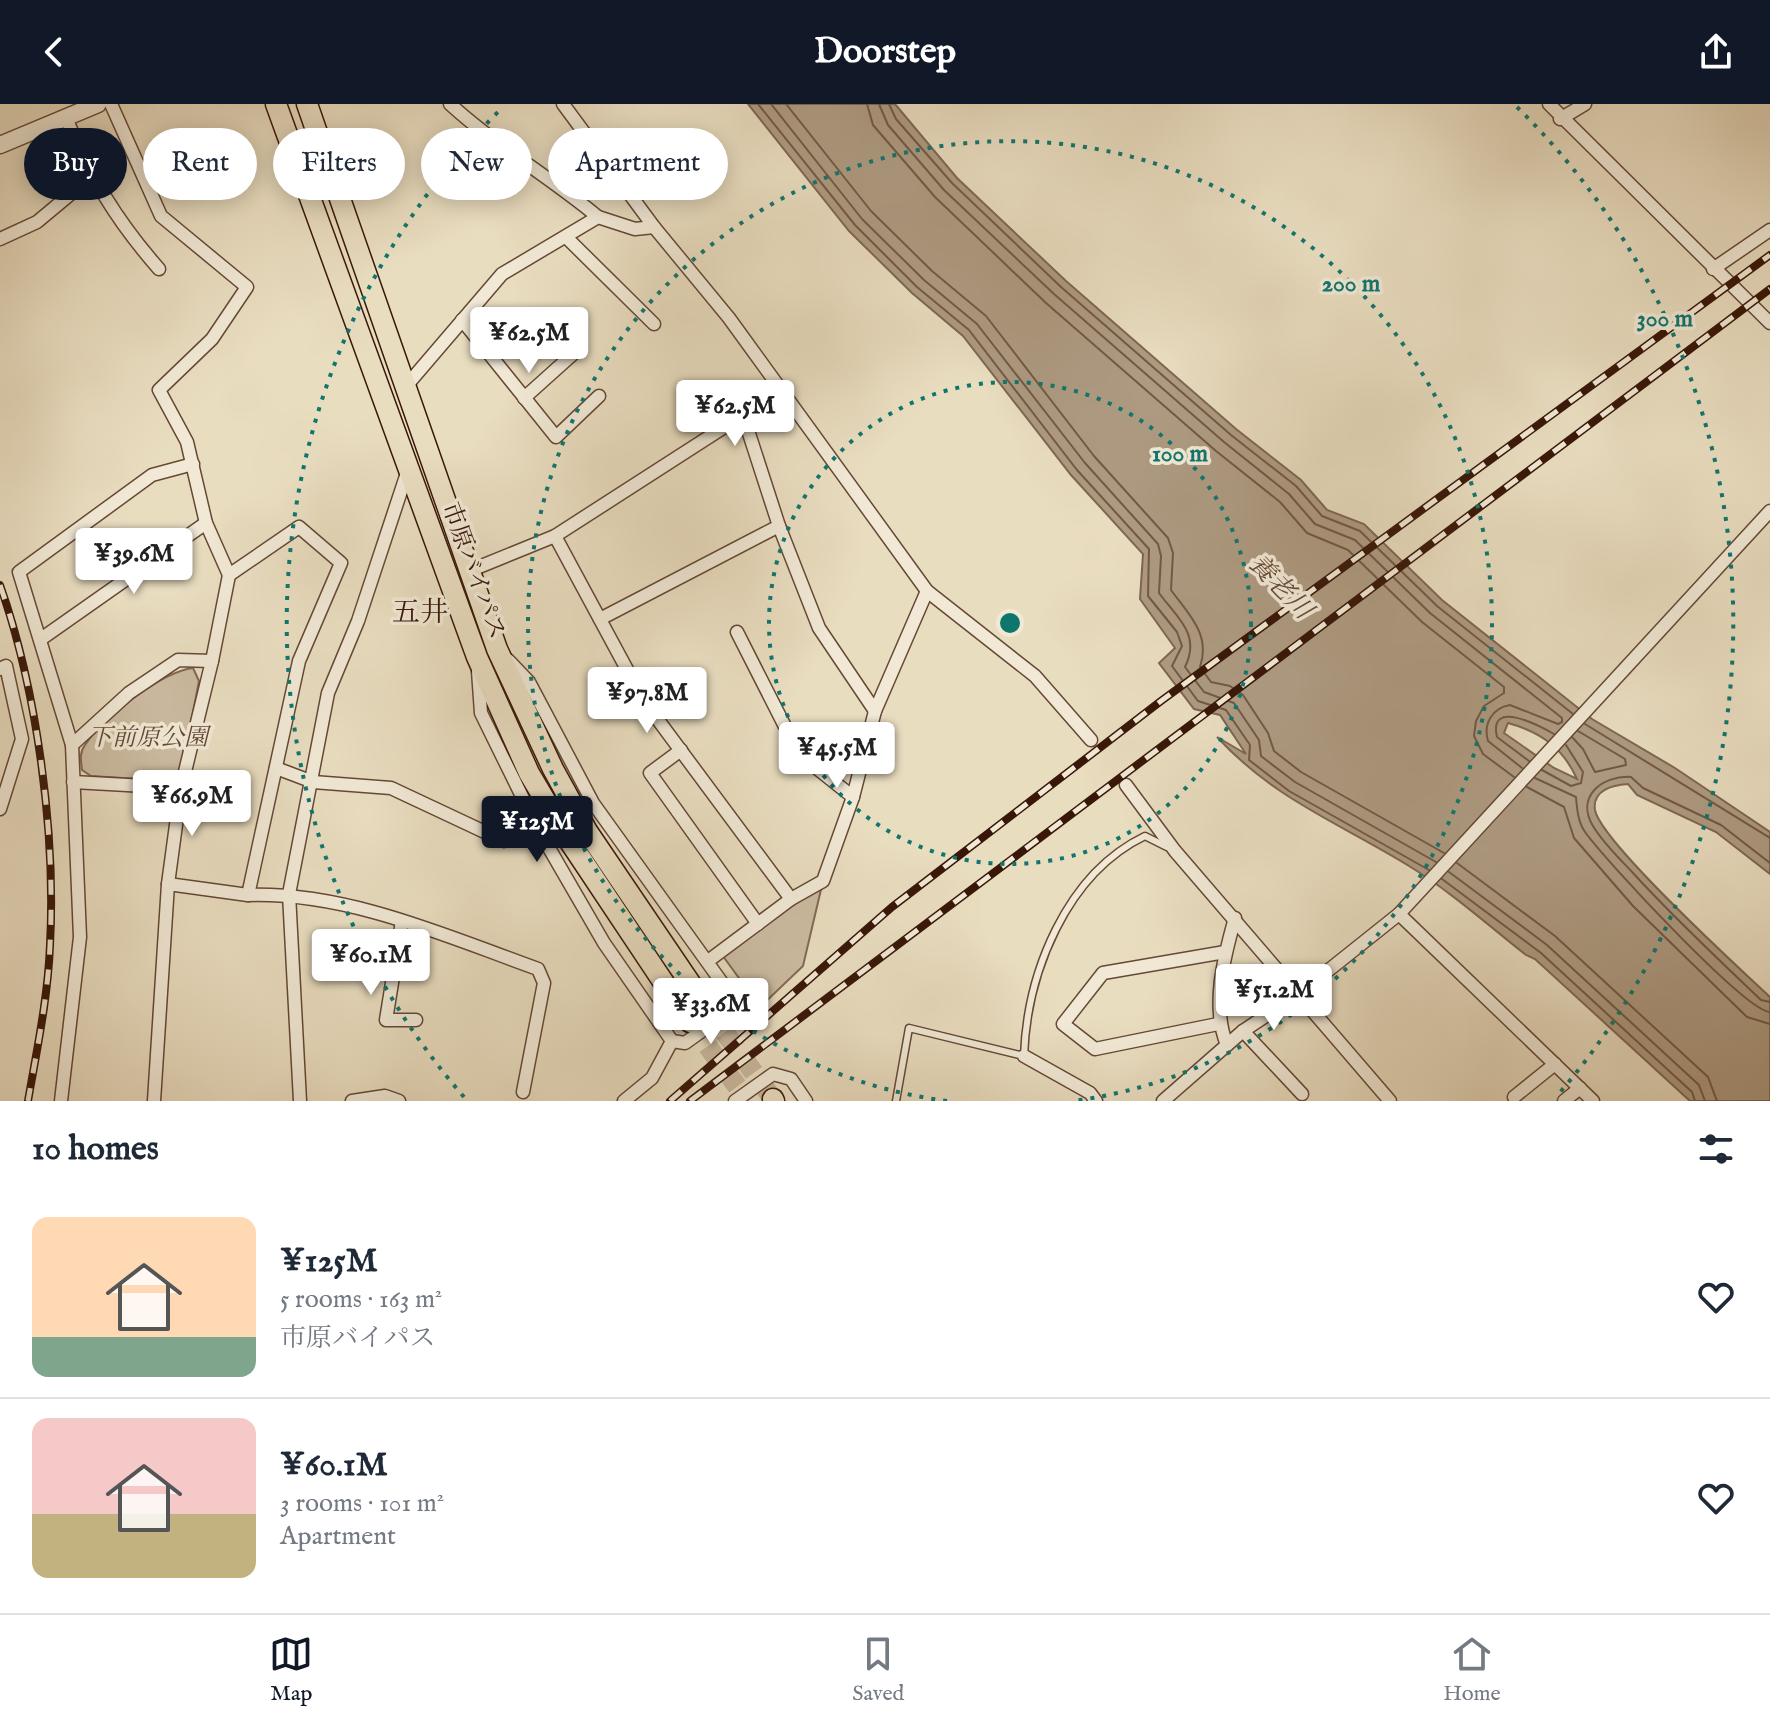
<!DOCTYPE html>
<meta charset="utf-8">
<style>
:root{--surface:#fff;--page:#f2f2f3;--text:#1f2937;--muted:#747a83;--line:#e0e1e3;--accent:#111827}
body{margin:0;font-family:"IM FELL English","Noto Serif JP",serif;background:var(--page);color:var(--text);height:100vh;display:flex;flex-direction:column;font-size:30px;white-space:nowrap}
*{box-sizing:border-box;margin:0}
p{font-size:26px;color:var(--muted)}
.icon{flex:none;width:44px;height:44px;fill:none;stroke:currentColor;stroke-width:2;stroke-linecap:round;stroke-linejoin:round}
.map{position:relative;height:997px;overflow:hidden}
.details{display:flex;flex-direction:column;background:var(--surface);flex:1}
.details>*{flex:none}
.hud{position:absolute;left:24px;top:24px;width:800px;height:72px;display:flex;gap:16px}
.price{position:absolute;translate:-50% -68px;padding:0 18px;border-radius:8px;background:#fff;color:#222;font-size:26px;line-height:52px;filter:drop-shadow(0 2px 4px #0008)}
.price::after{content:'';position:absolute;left:50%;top:48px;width:24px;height:18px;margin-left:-12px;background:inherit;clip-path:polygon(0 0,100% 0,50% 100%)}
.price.selected{background:var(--accent);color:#fff}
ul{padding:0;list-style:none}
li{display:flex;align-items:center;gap:24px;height:200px;padding:0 32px}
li+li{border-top:2px solid var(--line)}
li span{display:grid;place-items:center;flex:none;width:224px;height:160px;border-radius:16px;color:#555}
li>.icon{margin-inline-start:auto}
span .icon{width:96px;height:96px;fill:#fffc;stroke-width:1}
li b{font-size:34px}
h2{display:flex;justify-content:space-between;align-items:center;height:96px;padding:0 32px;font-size:34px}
.chip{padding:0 28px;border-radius:36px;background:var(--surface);box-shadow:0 4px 20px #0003;font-size:28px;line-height:72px}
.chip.selected{background:var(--accent);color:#fff}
header{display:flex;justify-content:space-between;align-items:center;height:104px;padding:0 32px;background:var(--accent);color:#fff;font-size:36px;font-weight:700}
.dock{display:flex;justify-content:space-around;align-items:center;height:112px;border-top:2px solid var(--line);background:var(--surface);font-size:22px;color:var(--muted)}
.dock a{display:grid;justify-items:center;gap:4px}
.dock .selected{color:var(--accent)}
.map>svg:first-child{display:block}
</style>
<header><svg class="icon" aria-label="back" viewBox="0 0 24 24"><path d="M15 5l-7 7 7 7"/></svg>Doorstep<svg class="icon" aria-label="share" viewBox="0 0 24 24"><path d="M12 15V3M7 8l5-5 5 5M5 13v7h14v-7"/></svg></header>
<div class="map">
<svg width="1770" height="997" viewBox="0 0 1770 997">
<rect width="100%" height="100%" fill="#e9ddc0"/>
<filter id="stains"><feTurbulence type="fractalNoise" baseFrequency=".0025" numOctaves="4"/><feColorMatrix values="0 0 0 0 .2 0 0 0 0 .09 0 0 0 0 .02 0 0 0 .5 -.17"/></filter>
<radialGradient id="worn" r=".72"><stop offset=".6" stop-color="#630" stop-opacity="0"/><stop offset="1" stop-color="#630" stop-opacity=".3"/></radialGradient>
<g fill="#cbbba1" stroke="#826954" stroke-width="2">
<path d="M193,564L199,577L181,671L171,677L91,672L82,666C81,657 79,649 85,641C103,614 161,568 193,564Z"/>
<polygon points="823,777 803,862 760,903 720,848"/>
</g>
<path fill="#ad9a81" stroke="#7f6651" stroke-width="2" fill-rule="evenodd" d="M748,0H895L957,74L1066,177L1236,325L1301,376L1327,406L1364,420L1442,496L1592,615L1675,664L1770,728V770L1716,728L1637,691L1628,680C1613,681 1592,686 1595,706C1601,738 1739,864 1770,893V997H1690L1535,855L1526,851C1488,821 1450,787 1409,762C1339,719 1274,695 1217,633L1246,650L1220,611L1194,605L1159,559L1175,544L1140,495L1143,450L1071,371L963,232L912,189L849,127ZM1508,619C1541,628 1563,644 1577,675L1554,664L1504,629Z"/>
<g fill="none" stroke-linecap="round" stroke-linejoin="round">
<g stroke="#735844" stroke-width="2">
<polyline points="758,0 855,121 917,183 969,226 1077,366 1149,445 1148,492 1177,528 1182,542 1172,562 1198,597 1226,606 1250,641 1249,656 1289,687 1429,766"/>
<path d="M771,0L862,115L924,176L977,220L1085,359L1158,440L1161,452L1159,489C1178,515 1201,530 1185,563L1204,588L1234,599L1259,636L1261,652L1295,678L1436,758"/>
<path d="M786,0L871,107L932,167L986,212L1094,352L1168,434L1173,449L1171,486C1189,511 1211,530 1200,563L1211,578L1230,582L1243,591L1268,629L1274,647L1301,668L1444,749"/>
<polyline points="867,0 873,21 935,93 1046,199 1216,347 1280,398 1307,429 1348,446 1422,518 1504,583 1504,589 1484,602 1476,617 1474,632 1483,650 1514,673"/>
<path d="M879,0L888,21L944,86L1054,190L1224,338L1289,390L1315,420L1355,436L1430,509L1562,614V618L1558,620L1510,601C1492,604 1483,620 1488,637L1522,664"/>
<polyline points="889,0 896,15 952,79 1061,183 1231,331 1296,382 1322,412 1360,427 1437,502 1573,610"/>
<polyline points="1585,620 1770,734"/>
<polyline points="1572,633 1583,645 1595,668 1626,661 1625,655 1578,627"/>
<path d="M1529,657L1497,633C1488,594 1540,622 1554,630"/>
<polyline points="1542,666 1571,682 1581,679 1583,668 1566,641"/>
<path d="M1535,674L1576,693C1577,705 1578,718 1585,728C1605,756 1745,907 1770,908"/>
<polyline points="1527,683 1564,703 1574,734 1633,802 1747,913 1770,920"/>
<polyline points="1457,759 1555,832 1708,973 1717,997"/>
<path d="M1770,759L1721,721L1643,684L1631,673C1603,671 1575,692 1593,722C1603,739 1619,754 1633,769C1673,813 1718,855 1761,896L1770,898"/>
<polyline points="1449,768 1547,841 1699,981 1705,997"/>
<polyline points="1442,775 1541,849 1692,988 1695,997"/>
</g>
<g stroke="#c6b59b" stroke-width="20" stroke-dasharray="20 10" stroke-linecap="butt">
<polyline points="707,904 773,995"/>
<polyline points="690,918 748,997"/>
</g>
<g stroke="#654836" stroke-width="9">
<path id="service" d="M896,997L909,924L1024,952C1027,869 1066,770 1145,732L1167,743"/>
</g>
<g stroke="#654836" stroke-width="15">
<g id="minor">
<polyline points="111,0 161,112 247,183 212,235 159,286 187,338 206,419 229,471 212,557 181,684 168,780 154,997"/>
<path d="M450,0C496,42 550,73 598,113"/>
<polyline points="563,0 654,123 729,214 927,487 1035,572 1091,636"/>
<polyline points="1549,0 1770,219"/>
<path d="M66,14C91,74 116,116 159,165"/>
<polyline points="1560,15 1585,0"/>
<polyline points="567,134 654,220"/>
<polyline points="0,135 37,118 91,73"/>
<polyline points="1713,165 1770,126"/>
<polyline points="462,216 556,333 599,292"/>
<polyline points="407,281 502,170 598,113 635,125 654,123"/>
<polyline points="524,294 573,250"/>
<polyline points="555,432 644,597 791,795"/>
<polyline points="469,467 555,432 743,311 779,422 819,524 875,607"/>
<polyline points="600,515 779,422"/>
<polyline points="737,528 799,650 853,693"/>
<polyline points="41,535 206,419"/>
<polyline points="0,565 6,562 22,635 0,705"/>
<polyline points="478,567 481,609 538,725 604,839 672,937 685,939 738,901 593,699 529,578 508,556"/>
<polyline points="72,641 129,589 178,556 212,557"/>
<polyline points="681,646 650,669 758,820"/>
<polyline points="276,664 313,678 391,684 504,737 538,725"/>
<polyline points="73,678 181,684"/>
<polyline points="1126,681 1175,747 1390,997"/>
<polyline points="168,780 248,791 299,557 341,459 299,423 229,471"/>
<path d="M248,791C348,788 446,832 538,865L544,879L523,988"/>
<polyline points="1399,810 1593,997"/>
<polyline points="402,817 386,916 416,916"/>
<polyline points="708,857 791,795 823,777 853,693 875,607 927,487"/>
<polyline points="1218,920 1095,945 1063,920 1103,869 1225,848"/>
<polyline points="1243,927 1302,990"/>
<path d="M1227,941C1211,902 1224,853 1235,814"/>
<polyline points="1024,952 1090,989 1096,997"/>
<polyline points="1514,993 1555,960"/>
<polyline points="61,997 80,833 72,641 19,468 152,371 193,360"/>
<polyline points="300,997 289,790 328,589 358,517 408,366"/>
<polyline points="352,997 385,992 399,997"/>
<polyline points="624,997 652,974 672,937"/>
<polyline points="735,997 773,970 791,975 806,997"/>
<polyline points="1163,997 1243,927 1300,889 1399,810 1770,407"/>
<polyline points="1564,997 1580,984"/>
</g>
</g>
<g stroke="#654836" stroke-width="19">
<polyline id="tertiary" points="0,41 98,0"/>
</g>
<g stroke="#391708" stroke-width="23">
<g id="trunk">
<polyline points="276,0 477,553 529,669 566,732 690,918"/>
<polyline points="307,0 497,545 553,665 587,727 707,904"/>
<polyline points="773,995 774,997"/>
</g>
</g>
<use href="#service" stroke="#f1e9d6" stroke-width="6"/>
<use href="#minor" stroke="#f1e9d6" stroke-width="12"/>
<use href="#tertiary" stroke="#f1e9d6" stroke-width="16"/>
<use href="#trunk" stroke="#e9ddc0" stroke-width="20"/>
<g stroke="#391708" stroke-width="8">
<g id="rail">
<path d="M0,481C37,586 56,729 50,841C48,893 37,945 28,997"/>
<polyline points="670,997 892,803 1161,597 1770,151"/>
<polyline points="690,997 1770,185"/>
</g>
</g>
<use href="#rail" stroke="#f1e9d6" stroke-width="5" stroke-dasharray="15" stroke-linecap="butt"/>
</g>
<g fill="none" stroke="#0f766e" stroke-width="4" stroke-dasharray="4 8">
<circle cx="1010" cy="519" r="241"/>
<path d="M947 997A482 482 0 1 1 1073 997"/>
<path d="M464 993A723 723 0 0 1 503 3M1517 3A723 723 0 0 1 1556 993"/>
</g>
<g text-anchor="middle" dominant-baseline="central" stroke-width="7" stroke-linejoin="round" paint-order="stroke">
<g font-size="24" fill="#391708" stroke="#f1e9d6">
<text transform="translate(473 467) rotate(70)">市原バイパス</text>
</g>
<g font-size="24" font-style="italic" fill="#654836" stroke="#f1e9d6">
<text x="148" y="634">下前原公園</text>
</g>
<g font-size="26" font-style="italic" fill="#674b38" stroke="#f1e9d6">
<text transform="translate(1280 483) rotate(46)">養老川</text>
</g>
<g font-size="28" fill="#391708" stroke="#f1e9d6">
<text x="420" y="509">五井</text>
</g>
</g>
<circle cx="1010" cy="519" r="12" fill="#0f766e" stroke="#f1e9d6" stroke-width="4"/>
<g font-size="24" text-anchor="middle" font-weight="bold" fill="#0f766e" stroke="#f1e9d6" stroke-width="7" stroke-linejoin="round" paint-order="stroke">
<text x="1351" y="187">200 m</text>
<text x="1665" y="222">300 m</text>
<text x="1180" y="357">100 m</text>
</g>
<rect width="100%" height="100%" filter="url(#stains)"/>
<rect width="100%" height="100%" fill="url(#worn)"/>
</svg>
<b class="price" style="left:529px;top:271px">¥62.5M</b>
<b class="price" style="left:735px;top:344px">¥62.5M</b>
<b class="price" style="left:134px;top:492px">¥39.6M</b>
<b class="price" style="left:647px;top:631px">¥97.8M</b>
<b class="price" style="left:837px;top:686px">¥45.5M</b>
<b class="price" style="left:192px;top:734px">¥66.9M</b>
<b class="price selected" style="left:537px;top:760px">¥125M</b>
<b class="price" style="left:371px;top:893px">¥60.1M</b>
<b class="price" style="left:1274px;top:928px">¥51.2M</b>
<b class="price" style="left:711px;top:942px">¥33.6M</b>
<div class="hud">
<a class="chip selected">Buy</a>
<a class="chip">Rent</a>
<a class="chip">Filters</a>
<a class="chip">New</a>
<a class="chip">Apartment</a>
</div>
</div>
<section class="details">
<h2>10 homes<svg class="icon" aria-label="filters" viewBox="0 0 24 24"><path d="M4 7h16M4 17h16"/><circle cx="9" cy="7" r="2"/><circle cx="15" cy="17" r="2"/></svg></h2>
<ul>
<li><span style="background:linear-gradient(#ffd9b3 75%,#7fa58c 0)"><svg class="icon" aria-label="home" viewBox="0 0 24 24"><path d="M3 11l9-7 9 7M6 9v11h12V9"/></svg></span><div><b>¥125M</b><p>5 rooms · 163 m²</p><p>市原バイパス</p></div><svg class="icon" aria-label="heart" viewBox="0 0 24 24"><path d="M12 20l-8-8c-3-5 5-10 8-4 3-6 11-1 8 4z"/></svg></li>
<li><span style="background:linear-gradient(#f6c9c9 60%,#c2b280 0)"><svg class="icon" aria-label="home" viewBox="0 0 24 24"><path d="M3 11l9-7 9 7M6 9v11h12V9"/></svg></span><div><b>¥60.1M</b><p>3 rooms · 101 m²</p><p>Apartment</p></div><svg class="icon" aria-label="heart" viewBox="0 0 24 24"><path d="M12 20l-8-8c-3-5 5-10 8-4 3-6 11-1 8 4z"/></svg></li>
</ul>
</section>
<nav class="dock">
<a class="selected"><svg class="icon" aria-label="map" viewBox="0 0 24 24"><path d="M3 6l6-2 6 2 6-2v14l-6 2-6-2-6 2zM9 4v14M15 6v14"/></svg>Map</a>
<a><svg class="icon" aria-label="saved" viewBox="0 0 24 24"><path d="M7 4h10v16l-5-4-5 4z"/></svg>Saved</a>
<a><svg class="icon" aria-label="home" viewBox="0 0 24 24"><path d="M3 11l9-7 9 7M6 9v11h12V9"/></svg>Home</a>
</nav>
